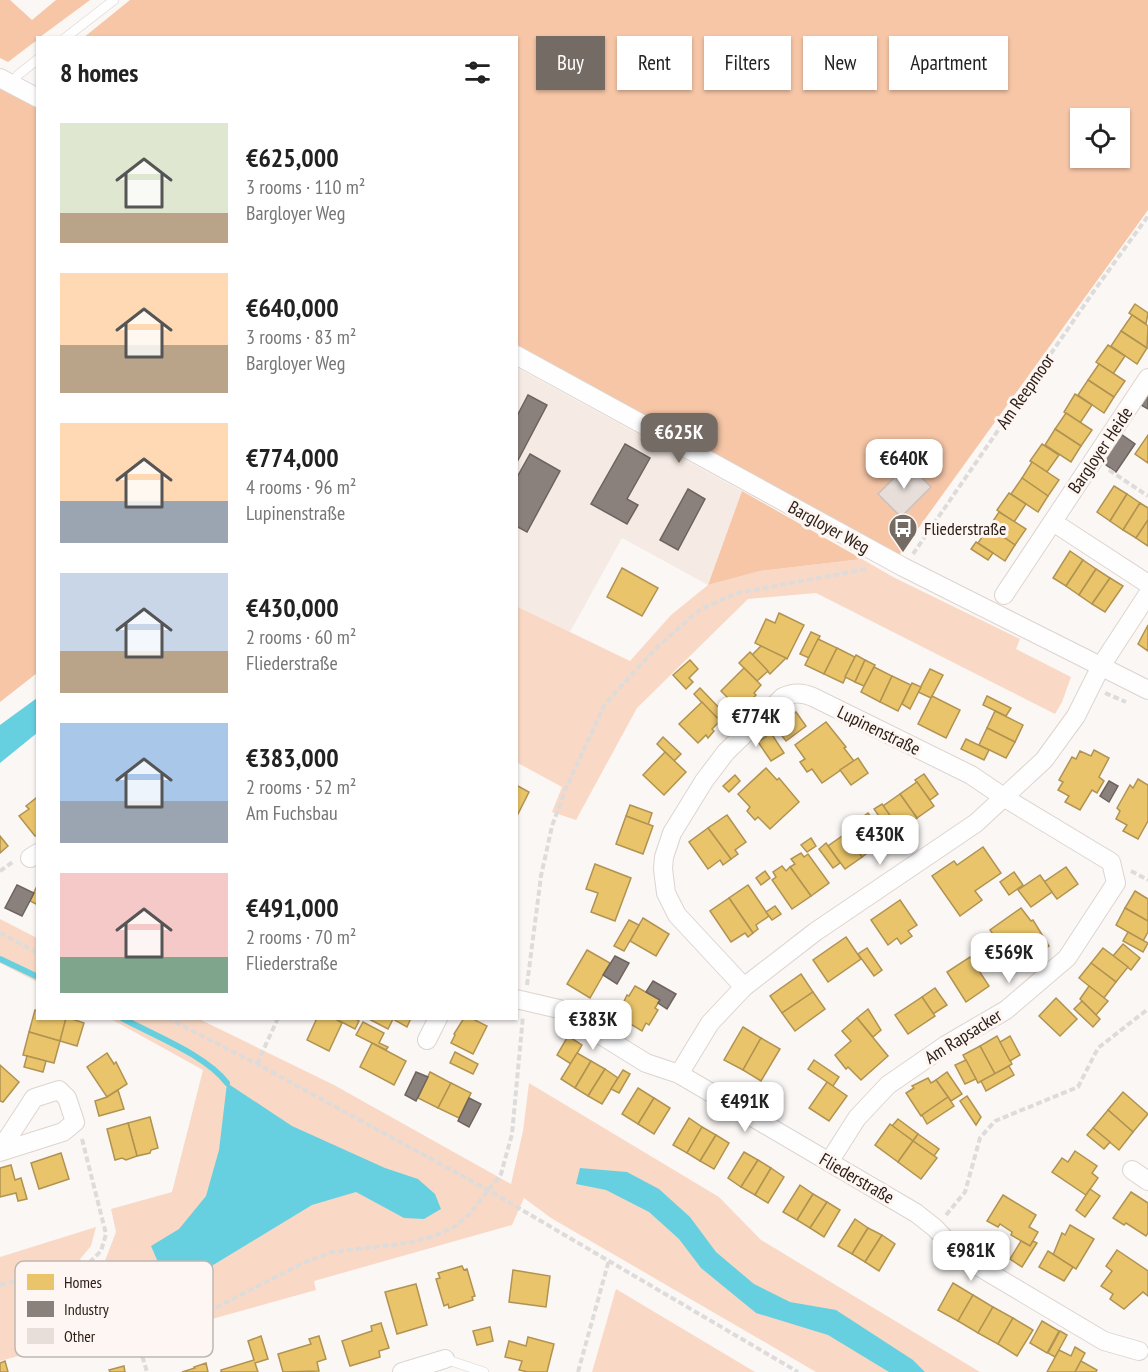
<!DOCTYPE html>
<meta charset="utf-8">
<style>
:root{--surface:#fff;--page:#f6f6f6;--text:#222;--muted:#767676;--accent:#756b65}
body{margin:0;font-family:"PT Sans Narrow",sans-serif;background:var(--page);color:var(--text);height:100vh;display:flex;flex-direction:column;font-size:22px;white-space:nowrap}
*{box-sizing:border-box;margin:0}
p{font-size:20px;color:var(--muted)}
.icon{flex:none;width:33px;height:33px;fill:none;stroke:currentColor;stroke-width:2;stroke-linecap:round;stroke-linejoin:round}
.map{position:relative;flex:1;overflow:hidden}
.panel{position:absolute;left:36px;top:36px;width:482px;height:984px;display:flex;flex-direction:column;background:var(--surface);border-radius:0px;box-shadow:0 2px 4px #0004}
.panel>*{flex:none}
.top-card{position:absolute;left:536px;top:36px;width:522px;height:54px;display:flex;gap:12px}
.tools{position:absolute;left:1070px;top:108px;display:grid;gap:12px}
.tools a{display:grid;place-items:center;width:60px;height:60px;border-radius:0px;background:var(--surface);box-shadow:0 2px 4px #0004;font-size:30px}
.price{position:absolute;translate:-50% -51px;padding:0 14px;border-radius:12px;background:#fff;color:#222;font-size:20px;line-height:39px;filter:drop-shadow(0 2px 3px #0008)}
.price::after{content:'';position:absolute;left:50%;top:36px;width:18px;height:14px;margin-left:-9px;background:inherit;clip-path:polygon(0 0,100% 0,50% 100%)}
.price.selected{background:var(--accent);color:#fff}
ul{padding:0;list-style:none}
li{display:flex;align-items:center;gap:18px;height:150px;padding:0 24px}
li span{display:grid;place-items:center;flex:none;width:168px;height:120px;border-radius:0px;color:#555}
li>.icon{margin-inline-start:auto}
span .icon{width:72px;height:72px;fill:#fffc;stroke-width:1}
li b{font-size:26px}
h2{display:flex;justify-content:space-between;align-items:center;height:72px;padding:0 24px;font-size:26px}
.pill{padding:0 21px;border-radius:0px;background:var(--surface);box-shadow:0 2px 4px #0004;font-size:21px;line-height:54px}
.pill.selected{background:var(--accent);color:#fff}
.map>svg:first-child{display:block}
</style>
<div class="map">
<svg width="1148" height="1372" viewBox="0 0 1148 1372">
<rect width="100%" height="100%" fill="#fbf7f5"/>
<polygon fill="#f6ebe4" points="516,367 742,491 708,585 622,538 570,632 516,606"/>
<g fill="#f9d9c5">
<polygon points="862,559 893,577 1020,639 1016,649 1071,677 1062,702 1055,714 816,593 748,599 637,708 576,820 552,812 562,787 516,762 516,606 630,661 671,615 708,585 760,571"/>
<polygon points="0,919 37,938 37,982 0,963"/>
<polygon points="111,1019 199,1019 334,1085 511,1184 523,1131 529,1083 719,1197 761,1240 980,1372 816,1372 551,1218 524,1198 512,1225 314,1281 316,1290 147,1337 103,1266 116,1232 111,1209 172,1192 203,1070"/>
<path d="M96,1227L91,1246L80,1259C94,1286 109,1308 129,1330L57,1351L55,1346L0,1361V1257Z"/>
<polygon points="616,1289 755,1372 592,1372"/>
</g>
<g fill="#f6c6a7" fill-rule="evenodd">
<polygon points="0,0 10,0 32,20 56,0 90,0 40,37 38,38 37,40 8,62 0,58"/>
<path d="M130,0H1148V210L899,555L516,344V38H83ZM1080,118H1119V158H1080Z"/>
<polygon points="0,83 38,104 37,673 0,702"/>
<polygon points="742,491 862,559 760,571 708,585"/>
</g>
<g fill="#67d0e0">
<polygon points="37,698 37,733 0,763 0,725"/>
<polygon points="227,1083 292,1126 385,1168 418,1179 435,1194 441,1209 424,1219 404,1218 356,1192 312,1205 205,1270 164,1276 151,1246 179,1229 206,1196 219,1150"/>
<polygon points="580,1168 627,1172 659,1189 690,1217 716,1252 754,1284 790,1302 836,1310 913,1360 925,1372 889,1372 828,1335 756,1313 701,1268 679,1239 649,1212 606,1190 576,1184"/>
</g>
<g fill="#e9c46a" stroke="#b19351" stroke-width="1.5">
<polygon points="1135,304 1148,313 1146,324 1129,313"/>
<polygon points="1132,315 1148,326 1147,348 1121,331"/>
<polygon points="1121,331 1147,348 1137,364 1111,346"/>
<polygon points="1108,345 1125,356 1113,374 1096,362"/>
<polygon points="1099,364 1125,381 1114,397 1088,380"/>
<polygon points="1088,380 1114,397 1104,413 1078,395"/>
<polygon points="1075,394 1092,405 1080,423 1064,412"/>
<polygon points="1066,413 1092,430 1081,446 1055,429"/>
<polygon points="1055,429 1081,446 1071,462 1045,445"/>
<polygon points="1148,435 1148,463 1135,454"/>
<polygon points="1042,444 1059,455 1047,472 1030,461"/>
<polygon points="1032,462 1059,480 1048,496 1022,478"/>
<polygon points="1022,478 1048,496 1038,512 1011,494"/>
<polygon points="1114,486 1127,494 1110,521 1097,512"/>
<polygon points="1009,493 1026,504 1014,522 997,510"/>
<polygon points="1127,494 1140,503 1123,530 1110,521"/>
<polygon points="1140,503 1148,508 1148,520 1136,538 1123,530"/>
<polygon points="999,512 1026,529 1015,545 989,527"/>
<polygon points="1148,520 1148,546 1136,538"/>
<polygon points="989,527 1015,545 1005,561 978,543"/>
<polygon points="976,542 993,553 988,560 971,549"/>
<polygon points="1070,551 1083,560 1066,586 1053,578"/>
<polygon points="1083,560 1096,569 1079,595 1066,586"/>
<polygon points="622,568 658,588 642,616 607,597"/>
<polygon points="1096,569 1110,578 1092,604 1079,595"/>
<polygon points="1110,578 1123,586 1105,612 1092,604"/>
<polygon points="779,613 804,625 787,659 755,643 766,619 775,623"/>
<polygon points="1148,625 1148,651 1138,644"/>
<polygon points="811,632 820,636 809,658 800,654"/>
<polygon points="818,639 837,648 824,674 805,665"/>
<polygon points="761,646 786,658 770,674 752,655"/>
<polygon points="837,648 855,657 843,683 824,674"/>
<polygon points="750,652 768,671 757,681 739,663"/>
<polygon points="856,655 865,660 855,682 845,677"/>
<polygon points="690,660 698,669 689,678 693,682 686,689 673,675"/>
<polygon points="865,660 875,665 864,686 855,682"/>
<polygon points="874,667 892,676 880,702 861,692"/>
<polygon points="744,668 761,685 754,693 756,695 748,703 746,701 738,708 721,691"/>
<polygon points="930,669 943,675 931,698 918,692"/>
<polygon points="892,676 911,685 898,711 880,702"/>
<polygon points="912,683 921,687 910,709 902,704"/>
<polygon points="700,688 723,712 716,718 694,694"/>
<polygon points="932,696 960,710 946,738 918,724"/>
<polygon points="987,696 1011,708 1006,716 983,705"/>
<polygon points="702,702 720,721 712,729 714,731 708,738 706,735 698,743 679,724"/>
<polygon points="995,711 1023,725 1015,742 987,728"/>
<polygon points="796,712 806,726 786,741 775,727"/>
<polygon points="826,722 846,747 844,748 854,761 822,783 812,769 807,772 800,762 805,759 795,745"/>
<polygon points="987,728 1015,742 1006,758 979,745"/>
<polygon points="771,733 784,753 771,761 758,742"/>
<polygon points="663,737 681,754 674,761 657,744"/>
<polygon points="966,739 989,750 984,760 961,749"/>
<polygon points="1094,750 1109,758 1099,777 1104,781 1097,793 1092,790 1080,810 1065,802 1069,796 1058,790 1063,782 1059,780 1072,757 1076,759 1080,751 1091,756"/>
<polygon points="665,752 686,772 664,795 643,775"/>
<polygon points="858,758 868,773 851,785 840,770"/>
<polygon points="766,768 777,780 779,778 799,802 770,829 758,817 755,820 747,811 750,807 738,794"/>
<polygon points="924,774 938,794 930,800 915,780"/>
<polygon points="735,775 740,781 729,792 723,786"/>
<polygon points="1138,779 1148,785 1148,821 1138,839 1123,831 1127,825 1116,819 1120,811 1117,808 1130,785 1133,788"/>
<polygon points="917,782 934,806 917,818 900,794"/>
<polygon points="516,785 529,792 516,818"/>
<polygon points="900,794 917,818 900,830 883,806"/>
<polygon points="36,798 38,801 38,834 35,836 19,816 29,809 26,806"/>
<polygon points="882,804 896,824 888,829 874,809"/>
<polygon points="630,805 652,813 648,825 626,816"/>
<polygon points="868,813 882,833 874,839 860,819"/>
<polygon points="727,815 746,842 735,850 738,854 731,859 708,828"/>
<polygon points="626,816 653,826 643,854 616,844"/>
<polygon points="862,821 878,845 862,857 845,834"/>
<polygon points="708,828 731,859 723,865 720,860 708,869 689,842"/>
<polygon points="845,834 862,857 845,869 828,846"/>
<polygon points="0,836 8,846 0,853"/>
<polygon points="811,838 816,846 807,852 801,845"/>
<polygon points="826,843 840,863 833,868 819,849"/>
<polygon points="983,847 1001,873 975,891 982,900 960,916 932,876 954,861 957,865"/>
<polygon points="801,853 804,857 808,854 829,883 811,896 790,867 795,864 791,859"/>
<polygon points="595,864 631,878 615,921 591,912 598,893 586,889"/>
<polygon points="782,866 786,871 790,867 811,896 792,909 772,880 776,877 773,872"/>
<polygon points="1066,867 1078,884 1057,899 1044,882"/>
<polygon points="765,871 770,878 761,885 756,878"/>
<polygon points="1014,872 1023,885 1009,895 1000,882"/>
<polygon points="1040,875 1052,892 1031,907 1018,890"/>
<polygon points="748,885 769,916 756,925 758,929 753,933 729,898"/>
<polygon points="36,888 38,889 38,905 30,901"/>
<polygon points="1135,891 1148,899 1148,921 1125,908"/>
<polygon points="729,898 753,933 748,937 745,933 731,942 710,911"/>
<polygon points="900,900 917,925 908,931 912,936 901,944 897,938 888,945 871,920"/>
<polygon points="775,906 781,914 772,920 766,912"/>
<polygon points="1021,908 1031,921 1033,920 1049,946 1017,969 990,930"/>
<polygon points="1125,908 1148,921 1148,932 1143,941 1116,925"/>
<polygon points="643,918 669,934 656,956 630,941"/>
<polygon points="629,920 639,925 624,951 614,946"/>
<polygon points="1128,932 1148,943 1143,952 1123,941"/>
<polygon points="846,937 861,959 828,982 813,960"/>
<polygon points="1123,944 1140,958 1131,970 1113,956"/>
<polygon points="867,948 882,970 874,976 858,954"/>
<polygon points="1103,948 1128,967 1116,982 1091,963"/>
<polygon points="587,950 610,963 590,998 567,984"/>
<polygon points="970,957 989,986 966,1002 947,972"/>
<polygon points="1091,963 1116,982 1104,998 1079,978"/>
<polygon points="801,974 813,992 782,1013 770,996"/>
<polygon points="635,986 660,1000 655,1008 658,1010 649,1025 646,1023 642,1031 617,1016 627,995 629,996"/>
<polygon points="1089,986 1108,1001 1096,1015 1080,999"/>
<polygon points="935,988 947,1005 933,1014 922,997"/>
<polygon points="813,992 825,1009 795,1031 782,1013"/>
<polygon points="922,997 935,1016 908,1034 895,1015"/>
<polygon points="1056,998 1077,1019 1060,1036 1039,1016"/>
<polygon points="1082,1001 1100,1019 1093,1027 1074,1009"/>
<polygon points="868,1009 881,1030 873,1037 857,1018"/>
<polygon points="35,1010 38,1011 38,1018 66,1019 60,1041 29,1032"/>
<polygon points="69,1018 84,1023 77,1046 60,1041 66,1018"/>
<polygon points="317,1018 334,1018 342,1023 329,1051 307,1040"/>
<polygon points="334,1018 354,1018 359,1021 355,1029"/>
<polygon points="391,1018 393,1019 388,1029 369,1019"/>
<polygon points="391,1018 411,1018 407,1027"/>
<polygon points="464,1018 471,1018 487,1026 473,1054 451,1043 455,1035 454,1034"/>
<polygon points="857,1018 888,1056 861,1080 848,1067 846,1069 835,1055 851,1041 842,1031"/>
<polygon points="363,1022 384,1033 379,1043 388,1047 386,1050 356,1035"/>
<polygon points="743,1027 761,1038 743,1070 724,1060"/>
<polygon points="29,1032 60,1041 54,1063 23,1055"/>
<polygon points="568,1036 582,1045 571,1064 557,1055"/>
<polygon points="997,1036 1012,1064 995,1074 980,1046"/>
<polygon points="1010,1036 1020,1055 1010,1061 1000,1042"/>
<polygon points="761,1038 780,1049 761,1081 743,1070"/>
<polygon points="372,1043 406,1061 394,1085 360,1067"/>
<polygon points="980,1046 995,1074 978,1083 963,1055"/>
<polygon points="455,1052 478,1064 473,1074 450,1063"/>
<polygon points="107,1053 114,1064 116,1062 127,1084 107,1097 87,1067"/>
<polygon points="577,1053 591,1061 575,1088 561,1079"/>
<polygon points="27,1056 46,1061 43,1072 24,1067"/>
<polygon points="814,1060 839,1077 833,1086 808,1069"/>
<polygon points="966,1060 976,1079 965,1084 955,1065"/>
<polygon points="591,1061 605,1069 588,1096 575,1088"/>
<polygon points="0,1065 19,1082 3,1102 0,1101"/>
<polygon points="1009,1066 1014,1075 986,1091 981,1081"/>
<polygon points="605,1069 618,1078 602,1104 588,1096"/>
<polygon points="623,1070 630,1074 619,1093 611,1089"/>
<polygon points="430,1072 451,1083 438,1108 418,1098"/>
<polygon points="947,1072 962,1094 951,1101 936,1080"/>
<polygon points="928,1078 931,1083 936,1080 948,1097 921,1116 906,1093 914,1088 912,1086"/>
<polygon points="827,1082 847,1096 829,1121 809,1108"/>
<polygon points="451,1083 471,1093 459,1118 438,1108"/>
<polygon points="638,1088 654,1098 638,1124 622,1114"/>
<polygon points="118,1090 124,1109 99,1116 95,1101 107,1097"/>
<polygon points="1123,1092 1148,1114 1133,1132 1108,1110"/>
<polygon points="967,1096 981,1117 976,1125 960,1101"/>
<polygon points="948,1097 954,1106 927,1124 922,1115"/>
<polygon points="654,1098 670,1108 654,1134 638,1124"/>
<polygon points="1108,1110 1133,1132 1119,1150 1093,1128"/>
<polygon points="150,1117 158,1148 151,1150 150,1153 137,1156 128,1123"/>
<polygon points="689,1118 702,1127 687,1153 673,1145"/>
<polygon points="898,1119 918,1134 913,1141 892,1126"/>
<polygon points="128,1123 137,1156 126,1160 122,1158 115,1160 107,1129"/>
<polygon points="890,1124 913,1141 898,1162 875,1145"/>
<polygon points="702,1127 716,1135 700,1161 687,1153"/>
<polygon points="1093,1128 1110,1142 1104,1149 1087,1135"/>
<polygon points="918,1134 939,1149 934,1156 913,1141"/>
<polygon points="716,1135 729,1143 714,1169 700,1161"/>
<polygon points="913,1141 937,1158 921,1179 898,1162"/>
<polygon points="1075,1151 1097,1166 1092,1173 1098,1178 1086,1195 1052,1172 1062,1158 1068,1162"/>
<polygon points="744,1152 758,1160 741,1187 728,1178"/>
<polygon points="61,1153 69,1179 39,1189 31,1163"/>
<polygon points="758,1160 771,1168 755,1195 741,1187"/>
<polygon points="11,1165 15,1180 21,1178 27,1199 18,1201 16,1193 0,1197 0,1168"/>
<polygon points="771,1168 784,1177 768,1203 755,1195"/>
<polygon points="800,1185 813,1194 797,1220 783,1212"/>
<polygon points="1090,1189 1100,1196 1085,1217 1076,1210"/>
<polygon points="1131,1192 1148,1203 1148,1233 1146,1236 1126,1223 1124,1225 1113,1218"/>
<polygon points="813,1194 827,1202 810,1228 797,1220"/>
<polygon points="1003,1195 1036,1215 1029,1227 1038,1232 1030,1246 1011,1235 1012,1232 1000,1224 998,1227 987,1221"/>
<polygon points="827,1202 840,1210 824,1237 810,1228"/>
<polygon points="855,1219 868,1228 852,1254 838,1246"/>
<polygon points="1070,1225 1094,1239 1076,1269 1053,1255 1062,1233 1065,1235"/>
<polygon points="868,1228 882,1235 865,1262 852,1254"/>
<polygon points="882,1235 895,1244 879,1271 865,1262"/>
<polygon points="1021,1241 1030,1246 1033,1241 1037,1243 1022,1267 1010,1259"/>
<polygon points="1117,1250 1148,1271 1148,1296 1143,1292 1124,1309 1110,1299 1113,1294 1101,1286 1112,1271 1106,1266"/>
<polygon points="1048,1251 1073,1267 1064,1281 1039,1267"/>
<polygon points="462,1266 464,1270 467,1269 475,1296 472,1297 473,1300 449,1308 448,1304 444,1306 436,1279 440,1278 438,1273"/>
<polygon points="513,1270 550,1276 546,1307 509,1302"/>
<polygon points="953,1283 973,1295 958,1321 938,1310"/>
<polygon points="416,1284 427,1325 397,1334 385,1292"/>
<polygon points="973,1295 993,1307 978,1333 958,1321"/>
<polygon points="993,1307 1013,1318 998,1344 978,1333"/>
<polygon points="1013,1318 1033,1330 1017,1356 998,1344"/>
<polygon points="1042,1321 1059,1331 1047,1353 1030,1343"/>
<polygon points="381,1323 389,1348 379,1351 380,1357 350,1366 342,1341 372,1331 371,1326"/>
<polygon points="490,1327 493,1341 477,1345 473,1331"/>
<polygon points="1060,1331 1067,1335 1055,1357 1048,1353"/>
<polygon points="261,1336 268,1359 255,1363 258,1372 221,1372 221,1370 254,1360 248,1341"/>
<polygon points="319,1336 326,1359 317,1362 319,1371 283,1372 278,1354 311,1344 309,1339"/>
<polygon points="528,1337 554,1344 547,1372 528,1372 519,1370 522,1361 505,1357 509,1341 526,1346"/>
<polygon points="1075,1347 1085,1353 1075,1372 1047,1372 1059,1350 1071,1356"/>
<polygon points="5,1361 8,1372 0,1372 0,1363"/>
<polygon points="1081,1361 1097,1370 1096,1372 1075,1372"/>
<polygon points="206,1363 208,1372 182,1372 195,1368 194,1367"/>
<polygon points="124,1366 125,1372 110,1372 109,1370"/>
</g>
<g fill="#8a817c" stroke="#6e645e" stroke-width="1.5">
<polygon points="528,395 547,405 516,464 516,418"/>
<polygon points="1148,395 1148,409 1141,405"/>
<polygon points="1121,434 1135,444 1116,472 1102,462"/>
<polygon points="625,444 650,458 627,499 638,505 627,524 591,504"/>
<polygon points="530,454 560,471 527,532 516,526 516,479"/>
<polygon points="688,489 705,499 678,550 660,540"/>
<polygon points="1109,781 1118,786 1109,802 1100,796"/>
<polygon points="17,885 34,893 22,916 5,908"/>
<polygon points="615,956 629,963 617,984 603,975"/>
<polygon points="653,981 676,994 667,1009 658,1003 660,1000 646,992"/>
<polygon points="416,1072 428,1077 416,1101 405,1095"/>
<polygon points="469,1098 481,1104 469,1127 458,1121"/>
</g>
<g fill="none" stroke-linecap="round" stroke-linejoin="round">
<g stroke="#67d0e0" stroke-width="6">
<polyline points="0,959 38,977"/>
<path d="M122,1018C153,1035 206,1055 227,1083"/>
</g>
</g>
<polygon fill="#e7ded9" stroke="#c9c1bc" stroke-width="1.5" points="908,464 931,487 901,517 878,494"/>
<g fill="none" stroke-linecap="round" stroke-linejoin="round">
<g stroke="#ddd4cf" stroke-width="10">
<g id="lane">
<polyline points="65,38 114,0"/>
<polyline points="12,85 18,75 38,59"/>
<polyline points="445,1359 484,1372"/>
</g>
</g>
<g stroke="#ddd4cf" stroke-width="20">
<g id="street">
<polyline points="0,78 38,98"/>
<polyline points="516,355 903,567 1148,690"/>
<polyline points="1053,522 1148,584"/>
<polyline points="1004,595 1148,378"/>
<polyline points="30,858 38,853"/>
<path d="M744,987L677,915L666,893L663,869L664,857L672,833L704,781L726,752L783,697C793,692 802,692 813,697L971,775L1005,798L1111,862L1116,883L1067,958L1006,1010L946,1045L888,1085L857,1118L829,1162"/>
<polyline points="516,999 559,1009 646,1063 679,1074 916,1213 935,1228 961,1256 1104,1341 1139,1351"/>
<polyline points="427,1040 438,1018"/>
<polyline points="679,1074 710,1023 744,987 815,932 976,823 1044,760 1076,716 1101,666 1148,594"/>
<polyline points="0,1150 34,1098 59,1090 67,1098 75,1122 63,1132 0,1152"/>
<polyline points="1132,1170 1148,1181"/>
<polyline points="402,1372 445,1359"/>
</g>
</g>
<g stroke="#dddcdb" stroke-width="4" stroke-dasharray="6 3" stroke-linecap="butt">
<polyline points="1109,470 1148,496"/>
<polyline points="913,554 1096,288 1148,216"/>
<polyline points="1105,693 1126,702"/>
<polyline points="0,871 14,861"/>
<polyline points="1131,871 1148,880"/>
<polyline points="0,933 38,953"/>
<polyline points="527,985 541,876 552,826 566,788 605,704 658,646 701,609 737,593 867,569"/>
<polyline points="167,1018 257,1064 488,1190 798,1372"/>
<polyline points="257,1064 278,1018"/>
<polyline points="82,1139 106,1234 101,1251 89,1263 98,1278 137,1327 138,1342 147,1372"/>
<polyline points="946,1215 965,1192 980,1138 995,1121 1078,1087 1098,1048 1148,1009"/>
<polyline points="0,1285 89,1263"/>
<polyline points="137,1327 217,1307 303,1263 332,1252 409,1243 434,1236 456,1226 471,1212 501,1174 512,1134 523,1016"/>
<polyline points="578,1372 609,1260"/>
</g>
<use href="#lane" stroke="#fefefe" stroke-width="9"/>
<use href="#street" stroke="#fefefe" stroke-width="18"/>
</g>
<defs>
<g id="bus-pin" transform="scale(1.5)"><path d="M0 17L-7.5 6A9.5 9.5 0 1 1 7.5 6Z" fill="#756b65" stroke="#fef6f2"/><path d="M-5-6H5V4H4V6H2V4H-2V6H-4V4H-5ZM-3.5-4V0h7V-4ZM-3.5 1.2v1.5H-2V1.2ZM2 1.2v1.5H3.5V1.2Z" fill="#fff"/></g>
</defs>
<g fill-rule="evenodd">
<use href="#bus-pin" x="903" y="528"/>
</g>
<g text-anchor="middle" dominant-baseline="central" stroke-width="6" stroke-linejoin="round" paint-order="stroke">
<g font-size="18" fill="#2d2018" stroke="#fef6f2">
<text transform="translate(1025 391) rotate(-55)">Am Reepmoor</text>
<text transform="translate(1100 450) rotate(-56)">Bargloyer Heide</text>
<text transform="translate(829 527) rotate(29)">Bargloyer Weg</text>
<text transform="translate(879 730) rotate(26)">Lupinenstraße</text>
<text transform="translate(963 1036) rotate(-32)">Am Rapsacker</text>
<text transform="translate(857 1178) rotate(30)">Fliederstraße</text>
</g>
<g font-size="18" fill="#2d2018" stroke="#fef6f2" text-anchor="start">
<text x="924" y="528">Fliederstraße</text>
</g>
</g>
<rect x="15" y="1261" width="198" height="96" rx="9" fill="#fef6f2" stroke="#bfb6b1" stroke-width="1.5"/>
<rect x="27" y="1274" width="27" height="16" fill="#e9c46a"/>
<rect x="27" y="1301" width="27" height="16" fill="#8a817c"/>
<rect x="27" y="1328" width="27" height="16" fill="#e7ded9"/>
<g font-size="16" fill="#2d2018">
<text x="64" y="1288">Homes</text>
<text x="64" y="1315">Industry</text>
<text x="64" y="1342">Other</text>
</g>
</svg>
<div class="tools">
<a><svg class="icon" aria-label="locate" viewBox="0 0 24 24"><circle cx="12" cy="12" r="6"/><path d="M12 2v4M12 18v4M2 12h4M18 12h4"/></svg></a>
</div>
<b class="price selected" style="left:679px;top:464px">€625K</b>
<b class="price" style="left:904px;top:490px">€640K</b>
<b class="price" style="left:756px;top:748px">€774K</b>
<b class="price" style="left:880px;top:866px">€430K</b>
<b class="price" style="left:1009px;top:984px">€569K</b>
<b class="price" style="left:593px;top:1051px">€383K</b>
<b class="price" style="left:745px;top:1133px">€491K</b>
<b class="price" style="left:971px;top:1282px">€981K</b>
<div class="top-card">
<a class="pill selected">Buy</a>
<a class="pill">Rent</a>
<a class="pill">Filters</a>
<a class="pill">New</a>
<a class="pill">Apartment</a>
</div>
<section class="panel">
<h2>8 homes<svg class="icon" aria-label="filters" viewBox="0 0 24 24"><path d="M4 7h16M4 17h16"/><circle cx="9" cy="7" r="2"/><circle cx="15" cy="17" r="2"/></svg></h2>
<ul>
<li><span style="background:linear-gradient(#dfe7d0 75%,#b9a48a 0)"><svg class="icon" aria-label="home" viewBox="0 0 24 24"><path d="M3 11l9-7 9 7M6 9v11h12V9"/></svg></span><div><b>€625,000</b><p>3 rooms · 110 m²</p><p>Bargloyer Weg</p></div></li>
<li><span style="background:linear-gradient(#ffd9b3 60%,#b9a48a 0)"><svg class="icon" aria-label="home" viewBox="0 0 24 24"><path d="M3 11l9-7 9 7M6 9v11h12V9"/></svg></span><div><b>€640,000</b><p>3 rooms · 83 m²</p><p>Bargloyer Weg</p></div></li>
<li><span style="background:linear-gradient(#ffd9b3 65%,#9aa5b1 0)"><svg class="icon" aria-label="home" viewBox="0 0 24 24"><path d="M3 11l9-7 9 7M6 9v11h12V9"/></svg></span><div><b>€774,000</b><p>4 rooms · 96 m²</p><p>Lupinenstraße</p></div></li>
<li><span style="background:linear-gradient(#c9d6e8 65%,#b9a48a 0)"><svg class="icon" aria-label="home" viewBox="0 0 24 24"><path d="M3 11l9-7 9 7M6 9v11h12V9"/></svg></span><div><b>€430,000</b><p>2 rooms · 60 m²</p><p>Fliederstraße</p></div></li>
<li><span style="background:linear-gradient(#a9c7e8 65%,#9aa5b1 0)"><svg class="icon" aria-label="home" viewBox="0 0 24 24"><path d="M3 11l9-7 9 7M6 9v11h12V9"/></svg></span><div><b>€383,000</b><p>2 rooms · 52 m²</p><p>Am Fuchsbau</p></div></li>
<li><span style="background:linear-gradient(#f6c9c9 70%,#7fa58c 0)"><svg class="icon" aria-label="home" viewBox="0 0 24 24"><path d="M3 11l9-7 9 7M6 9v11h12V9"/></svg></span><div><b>€491,000</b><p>2 rooms · 70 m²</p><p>Fliederstraße</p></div></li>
</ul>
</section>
</div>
